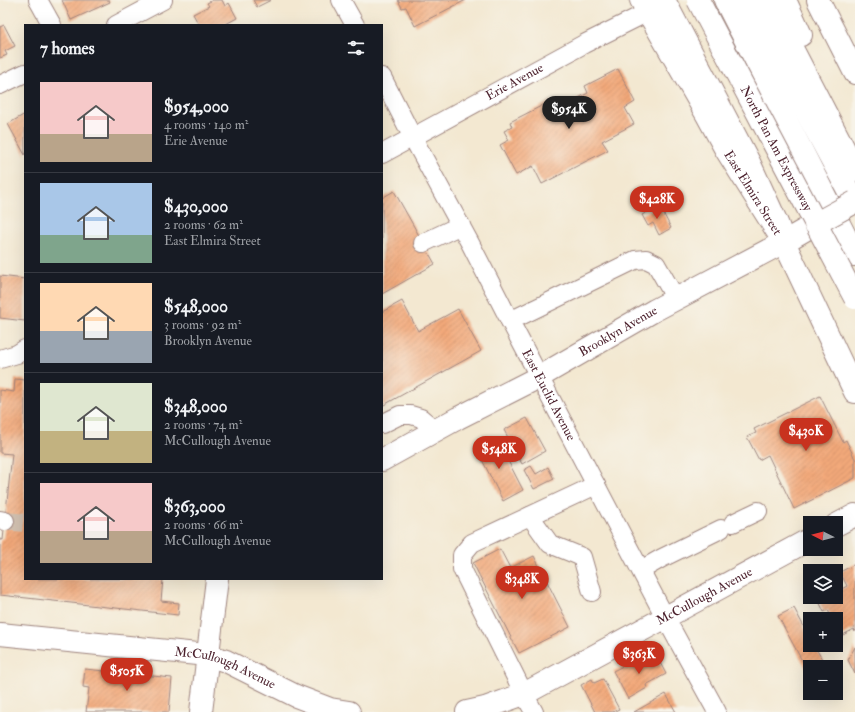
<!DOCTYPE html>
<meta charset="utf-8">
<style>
:root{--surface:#171b24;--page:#20242c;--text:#f1f3f6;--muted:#9ea1a6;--line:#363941;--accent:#c8321e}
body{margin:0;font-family:"IM FELL Double Pica",serif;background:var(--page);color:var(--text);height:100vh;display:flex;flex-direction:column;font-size:15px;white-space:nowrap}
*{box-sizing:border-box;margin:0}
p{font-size:13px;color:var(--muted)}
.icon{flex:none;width:22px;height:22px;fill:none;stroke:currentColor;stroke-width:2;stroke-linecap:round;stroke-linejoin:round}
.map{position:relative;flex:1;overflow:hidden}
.sheet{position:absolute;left:24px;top:24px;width:359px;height:556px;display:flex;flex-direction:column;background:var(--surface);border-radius:0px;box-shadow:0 4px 16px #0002}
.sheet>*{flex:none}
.needle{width:26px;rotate:276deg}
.controls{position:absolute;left:803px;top:516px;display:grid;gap:8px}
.controls a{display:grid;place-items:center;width:40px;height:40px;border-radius:0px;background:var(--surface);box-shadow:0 4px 16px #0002;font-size:20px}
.price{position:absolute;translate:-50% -34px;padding:0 9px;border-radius:14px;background:var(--accent);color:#fff;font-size:13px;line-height:26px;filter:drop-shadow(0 1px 2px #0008)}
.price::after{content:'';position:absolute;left:50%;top:24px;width:12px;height:9px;margin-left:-6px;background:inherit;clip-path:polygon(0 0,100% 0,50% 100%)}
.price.current{background:#222;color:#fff}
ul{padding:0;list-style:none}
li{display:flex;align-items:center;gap:12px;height:100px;padding:0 16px}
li+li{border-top:1px solid var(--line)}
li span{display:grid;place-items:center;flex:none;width:112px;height:80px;border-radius:0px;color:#555}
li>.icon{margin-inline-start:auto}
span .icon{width:48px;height:48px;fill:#fffc;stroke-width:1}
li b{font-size:17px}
h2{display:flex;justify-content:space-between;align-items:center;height:48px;padding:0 16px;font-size:17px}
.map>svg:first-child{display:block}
</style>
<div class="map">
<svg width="855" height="712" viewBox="0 0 855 712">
<defs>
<pattern id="building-hatch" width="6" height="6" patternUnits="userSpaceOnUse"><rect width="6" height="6" fill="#f3a97a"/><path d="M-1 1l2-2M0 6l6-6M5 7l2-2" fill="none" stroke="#c78964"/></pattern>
</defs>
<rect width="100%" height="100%" fill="#f7f3e8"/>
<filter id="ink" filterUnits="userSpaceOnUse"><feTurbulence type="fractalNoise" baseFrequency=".025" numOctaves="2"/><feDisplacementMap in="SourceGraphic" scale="8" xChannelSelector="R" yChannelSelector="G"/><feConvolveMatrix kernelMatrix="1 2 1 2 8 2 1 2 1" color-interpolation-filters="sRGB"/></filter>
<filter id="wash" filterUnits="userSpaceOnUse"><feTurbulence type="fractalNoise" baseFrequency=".012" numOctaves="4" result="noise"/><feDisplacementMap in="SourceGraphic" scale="16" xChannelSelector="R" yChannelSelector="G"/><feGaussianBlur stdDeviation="0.9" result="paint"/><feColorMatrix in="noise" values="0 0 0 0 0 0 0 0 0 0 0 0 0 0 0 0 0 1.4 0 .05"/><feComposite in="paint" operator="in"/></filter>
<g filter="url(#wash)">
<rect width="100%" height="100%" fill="#f3e8d1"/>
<g id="blocks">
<g fill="url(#building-hatch)">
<polygon points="62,0 109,0 110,2 71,20"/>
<polygon points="213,0 222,0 225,6 229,3 237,18 224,25 199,25 193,14 209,6 207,3"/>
<polygon points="253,0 271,0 257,7"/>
<polygon points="398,0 466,0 415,26 406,7 402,8"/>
<polygon points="4,25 15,46 5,51 7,55 0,58 0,27"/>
<polygon points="618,69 635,102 625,108 634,124 602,141 608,150 542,184 533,166 516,175 500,145 509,140 504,131 512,127 510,122 551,101 556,110 588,93 585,86"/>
<polygon points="25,114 25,155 8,124"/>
<polygon points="394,191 435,264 382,294 382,198"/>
<polygon points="659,205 671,228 659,235 653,223 648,226 642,215"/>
<polygon points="0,276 25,279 25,321 0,318"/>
<polygon points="402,301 418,331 458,309 481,351 382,406 382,312"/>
<polygon points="15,379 25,380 25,579 163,579 161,601 179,603 178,615 0,595 0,539 3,540 12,454 0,453 0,390 14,392"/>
<polygon points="820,396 843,442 846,440 855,459 855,478 794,509 768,455 759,460 747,437 756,433 754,429"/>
<polygon points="527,418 545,451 522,464 504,430"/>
<polygon points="486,441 488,445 495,442 501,453 503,451 523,490 503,501 475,446"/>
<polygon points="531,466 536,474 548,467 554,479 534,489 524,470"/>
<polygon points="500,549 510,568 534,556 570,627 519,653 473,563"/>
<polygon points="855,564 855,632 854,629 841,636 836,626 836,619 832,619 828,610 824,612 817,597 836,597 836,592 847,586 840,572"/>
<polygon points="794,608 810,638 810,645 814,645 823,661 812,667 810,667 810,668 807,670 778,616"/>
<polygon points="855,647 855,674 848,660"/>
<polygon points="655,653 666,674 646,685 647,688 628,699 613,671 633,661 635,664"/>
<polygon points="85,669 172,678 169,712 86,712 89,688 83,687"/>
<polygon points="592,679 594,683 603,679 619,709 613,712 595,712 581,685"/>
<polygon points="666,694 676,712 634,712"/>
</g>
</g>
</g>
<g filter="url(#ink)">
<use href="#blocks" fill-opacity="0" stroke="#9e847e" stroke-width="1"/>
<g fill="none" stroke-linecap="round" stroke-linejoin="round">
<polyline stroke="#d1c0b0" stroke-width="18" stroke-dasharray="18 9" stroke-linecap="butt" points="5,521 25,523"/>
<g stroke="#9e847e" stroke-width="20">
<g id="minor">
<polyline points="38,0 52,25"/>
<polyline points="341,0 355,25"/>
<polyline points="116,25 163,0"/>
<path id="s1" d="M382,77L413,138L470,243L510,321L665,617L717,712"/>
<polyline points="0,85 25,73"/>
<path id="s2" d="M382,154L584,44L648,12"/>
<polyline points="423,243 461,225"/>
<polyline points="510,321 635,260 646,259 656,264 676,299"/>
<polyline points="0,359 17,354 25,349"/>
<polyline points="382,424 400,415 411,415 421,418 435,430"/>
<polyline points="530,516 550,544 582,557 592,592"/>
<polyline points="0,520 5,521"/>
<polyline points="733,523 758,511"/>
<polyline points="641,570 662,558 721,529"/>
<polyline points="534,712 524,694 462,569 462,555 472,543 596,485"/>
</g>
</g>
<g stroke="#9e847e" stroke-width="24">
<g id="major">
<path id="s3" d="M641,0L707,115L726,150L773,225L784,242L855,392"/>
<path id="s4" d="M382,460L458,418L539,377L655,310L784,242L815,224"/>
<polyline points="836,525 855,515"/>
<path id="s5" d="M0,634L207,655L226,661L296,696L330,709L349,712"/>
<polyline points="201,712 217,579"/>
<path id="s6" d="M467,712L485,708L524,694L810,539"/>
</g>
</g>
<g stroke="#9e847e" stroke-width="24">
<g id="highway">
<polyline points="664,0 749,162 777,223 784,242"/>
<polyline points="725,0 855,255"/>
<polyline points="746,0 855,203"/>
<polyline points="767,0 855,170"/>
<polyline points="785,0 801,35"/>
<polyline points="818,0 855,73"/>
</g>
</g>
<use href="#minor" stroke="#fff" stroke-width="18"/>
<use href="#major" stroke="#fff" stroke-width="22"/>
<use href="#highway" stroke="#fff" stroke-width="22"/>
<g stroke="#9e847e" stroke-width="24" stroke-linecap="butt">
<polyline id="major-bridge" points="815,224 855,202"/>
</g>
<g stroke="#9e847e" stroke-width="24" stroke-linecap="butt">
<g id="highway-bridge">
<path id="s7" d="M698,0L855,298"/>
</g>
</g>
<use href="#major-bridge" stroke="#fff" stroke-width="22"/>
<use href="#highway-bridge" stroke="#fff" stroke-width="22"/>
</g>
</g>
<g text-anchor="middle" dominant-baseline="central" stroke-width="3" stroke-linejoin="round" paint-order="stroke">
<g font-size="13" fill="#4a1f2b" stroke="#f7f3e8">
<text stroke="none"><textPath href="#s2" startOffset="151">Erie Avenue</textPath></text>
<text stroke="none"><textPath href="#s7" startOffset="168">North Pan Am Expressway</textPath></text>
<text stroke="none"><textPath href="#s3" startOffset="223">East Elmira Street</textPath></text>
<text stroke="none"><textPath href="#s4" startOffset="269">Brooklyn Avenue</textPath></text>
<text stroke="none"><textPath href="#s1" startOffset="359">East Euclid Avenue</textPath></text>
<text stroke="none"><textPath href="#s6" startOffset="265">McCullough Avenue</textPath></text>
<text stroke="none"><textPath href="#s5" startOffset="229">McCullough Avenue</textPath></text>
</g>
</g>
</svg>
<div class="controls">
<a><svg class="needle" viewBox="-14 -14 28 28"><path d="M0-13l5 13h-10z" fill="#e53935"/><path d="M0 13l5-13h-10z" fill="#9ea1a6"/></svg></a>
<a><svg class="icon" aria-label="layers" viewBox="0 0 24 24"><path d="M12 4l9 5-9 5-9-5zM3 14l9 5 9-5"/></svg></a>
<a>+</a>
<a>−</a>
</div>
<b class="price current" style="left:569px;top:130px">$954K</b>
<b class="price" style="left:657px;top:220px">$428K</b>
<b class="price" style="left:806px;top:452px">$430K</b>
<b class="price" style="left:499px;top:470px">$548K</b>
<b class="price" style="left:522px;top:600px">$348K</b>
<b class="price" style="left:639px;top:675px">$363K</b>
<b class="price" style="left:127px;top:692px">$505K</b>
<section class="sheet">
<h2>7 homes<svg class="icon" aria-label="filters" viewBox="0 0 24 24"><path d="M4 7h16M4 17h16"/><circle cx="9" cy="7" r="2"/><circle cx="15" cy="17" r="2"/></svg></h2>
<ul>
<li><span style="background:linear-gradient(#f6c9c9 65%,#b9a48a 0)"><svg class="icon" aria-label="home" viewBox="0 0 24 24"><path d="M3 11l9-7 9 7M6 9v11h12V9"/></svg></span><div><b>$954,000</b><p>4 rooms · 140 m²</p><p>Erie Avenue</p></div></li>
<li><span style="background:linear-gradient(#a9c7e8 65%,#7fa58c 0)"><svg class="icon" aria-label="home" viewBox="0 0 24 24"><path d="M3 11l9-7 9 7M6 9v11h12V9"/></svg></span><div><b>$430,000</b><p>2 rooms · 62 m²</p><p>East Elmira Street</p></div></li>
<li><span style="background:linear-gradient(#ffd9b3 60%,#9aa5b1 0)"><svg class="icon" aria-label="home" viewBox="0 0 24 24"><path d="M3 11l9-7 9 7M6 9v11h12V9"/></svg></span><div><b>$548,000</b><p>3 rooms · 92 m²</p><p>Brooklyn Avenue</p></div></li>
<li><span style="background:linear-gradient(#dfe7d0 60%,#c2b280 0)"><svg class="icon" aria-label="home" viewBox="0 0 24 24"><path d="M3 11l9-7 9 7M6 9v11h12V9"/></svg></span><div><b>$348,000</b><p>2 rooms · 74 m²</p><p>McCullough Avenue</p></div></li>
<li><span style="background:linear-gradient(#f6c9c9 60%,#b9a48a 0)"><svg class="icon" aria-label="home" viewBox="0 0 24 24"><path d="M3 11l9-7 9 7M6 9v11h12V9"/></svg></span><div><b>$363,000</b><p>2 rooms · 66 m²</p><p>McCullough Avenue</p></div></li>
</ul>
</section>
</div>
